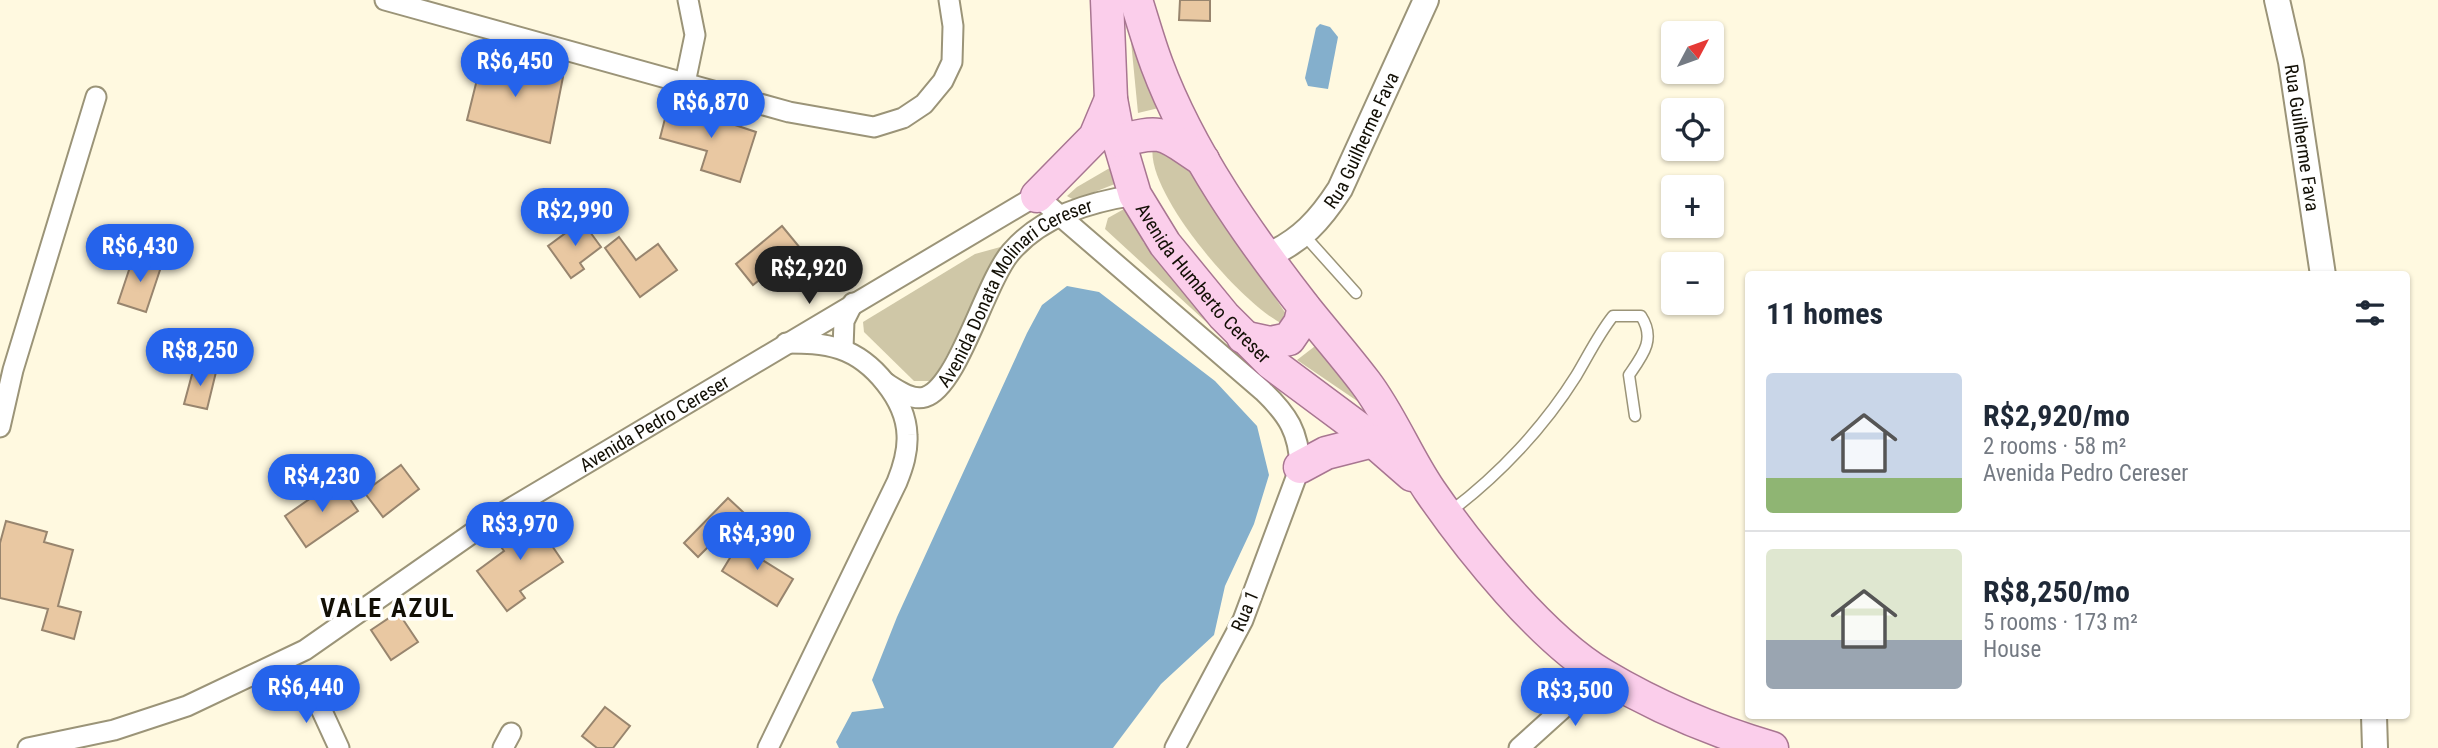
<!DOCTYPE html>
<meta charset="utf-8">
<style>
:root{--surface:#fff;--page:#f6f6f7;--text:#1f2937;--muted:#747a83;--line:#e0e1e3;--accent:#2563eb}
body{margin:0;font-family:"Roboto Condensed",sans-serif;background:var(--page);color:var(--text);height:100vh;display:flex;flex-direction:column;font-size:26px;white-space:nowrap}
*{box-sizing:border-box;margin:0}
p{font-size:23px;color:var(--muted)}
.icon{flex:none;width:38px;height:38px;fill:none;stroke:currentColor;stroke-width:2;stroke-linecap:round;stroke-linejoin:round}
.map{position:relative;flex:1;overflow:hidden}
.details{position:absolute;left:1745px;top:271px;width:665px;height:448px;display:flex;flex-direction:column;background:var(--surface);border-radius:7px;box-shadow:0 2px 5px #0004}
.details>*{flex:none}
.needle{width:46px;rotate:49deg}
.tools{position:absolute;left:1661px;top:21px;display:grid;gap:14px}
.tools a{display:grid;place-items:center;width:63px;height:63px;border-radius:7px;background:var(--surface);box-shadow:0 2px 5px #0004;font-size:35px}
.price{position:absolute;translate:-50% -60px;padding:0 16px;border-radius:24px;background:var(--accent);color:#fff;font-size:23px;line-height:46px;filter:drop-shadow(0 2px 4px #0008)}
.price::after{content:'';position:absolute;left:50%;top:42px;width:21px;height:16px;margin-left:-10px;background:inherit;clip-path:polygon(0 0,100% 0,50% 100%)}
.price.on{background:#222;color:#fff}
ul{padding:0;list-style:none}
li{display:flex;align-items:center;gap:21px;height:175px;padding:0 21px}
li+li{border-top:2px solid var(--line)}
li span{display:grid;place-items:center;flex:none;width:196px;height:140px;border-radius:7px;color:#555}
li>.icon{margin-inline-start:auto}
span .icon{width:84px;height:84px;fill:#fffc;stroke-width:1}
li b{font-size:30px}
h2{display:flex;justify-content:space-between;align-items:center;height:84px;padding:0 21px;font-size:30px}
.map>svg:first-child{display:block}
</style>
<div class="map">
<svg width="2438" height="748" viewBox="0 0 2438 748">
<rect width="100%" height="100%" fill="#fff9e0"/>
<g fill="#cfc7a7">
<polygon points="1127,0 1167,106 1138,113"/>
<path d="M1175,145L1286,314L1283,324C1242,305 1144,192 1153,146Z"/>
<polygon points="1120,162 1125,180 1074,200 1067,196 1077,187"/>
<polygon points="1124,209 1139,218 1143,242 1244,346 1240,353 1105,229 1108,218"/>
<polygon points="1004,246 985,289 932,381 914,381 864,332 863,322 975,254"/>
<polygon points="1323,340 1391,424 1297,360"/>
</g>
<g fill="#84afcc">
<polygon points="1320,24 1330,27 1338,37 1328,89 1308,86 1305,78 1316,28"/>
<polygon points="1067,286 1099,292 1215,381 1257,426 1269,475 1254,524 1225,586 1214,635 1161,684 1113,748 839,748 836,742 852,712 884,708 872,680 897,617 1027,333 1042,305"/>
</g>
<g fill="#e9c8a2" stroke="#98856e" stroke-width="2">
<polygon points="1180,0 1210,0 1210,21 1179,20"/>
<polygon points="483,55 520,64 519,68 563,77 550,143 467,120"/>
<polygon points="669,103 756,132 740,182 701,170 707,151 660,138"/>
<polygon points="582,221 601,247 580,263 584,269 571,278 548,246"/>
<polygon points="782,226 810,260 792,275 782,262 753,285 736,264"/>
<polygon points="619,237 636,260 658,244 677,270 640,297 605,248"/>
<polygon points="134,255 162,264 146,312 118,303"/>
<polygon points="194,367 216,372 207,409 184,404"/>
<polygon points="401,465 419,489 383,517 364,492"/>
<polygon points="337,480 358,511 306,547 285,516"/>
<polygon points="728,498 743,512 698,557 684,543"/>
<polygon points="529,512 563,562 520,591 525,598 507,611 477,571 504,551 499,544 512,536 506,527"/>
<polygon points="6,521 47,532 44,542 73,550 58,606 81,612 74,639 42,630 48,609 0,598 0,543"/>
<polygon points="744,535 762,547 756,556 793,579 777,606 722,571"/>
<polygon points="398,612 418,642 391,660 371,630"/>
<polygon points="605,707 630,726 613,748 597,748 582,736"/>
</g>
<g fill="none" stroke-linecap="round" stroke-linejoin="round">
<g stroke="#9b9478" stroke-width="13">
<g id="service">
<polyline points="1304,235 1356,293"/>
<path d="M1451,511C1499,475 1544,427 1576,376C1588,356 1598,335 1613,316H1641C1656,339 1643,355 1629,375L1635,416"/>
</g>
</g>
<g stroke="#9b9478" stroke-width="23">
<g id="minor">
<polyline points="385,0 789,112 874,127 903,118 924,104 943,81 952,62 953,26 949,0"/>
<polyline points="685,83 695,35 688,0"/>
<path d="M1037,196L1263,391C1288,415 1299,432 1300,467L1243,620L1175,748"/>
<polyline points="843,349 844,321 853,303"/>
<path id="s1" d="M886,383C897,390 912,401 925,397C958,387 985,282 1011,252C1042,216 1090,202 1135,195"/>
<polyline points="0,427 13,370 96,97"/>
<polyline points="310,685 339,748"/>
<path id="s2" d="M28,748L114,730L187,706L305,650L491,520L1046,190"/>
<polyline points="503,748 511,733"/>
<path d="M768,748L897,482C903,467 908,452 907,435C906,400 873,360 840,349C822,343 804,343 786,343"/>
<polyline points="1519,748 1601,674"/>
</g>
</g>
<g stroke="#9b9478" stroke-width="28">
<g id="tertiary">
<path id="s3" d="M2277,0L2291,62L2323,275"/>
<path id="s4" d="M1267,256C1301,241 1320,220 1340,189L1426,0"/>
<polyline points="2374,716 2375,748"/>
</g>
</g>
<g stroke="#a87691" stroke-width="35">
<g id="primary">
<path id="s5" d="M1107,0L1111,99L1119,141L1135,195L1165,244L1224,316L1271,363L1357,427L1412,475"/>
<path d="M1136,0C1143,22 1149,44 1157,65C1190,153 1248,235 1305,308C1325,333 1346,357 1365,382C1391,416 1406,456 1430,491C1470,549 1542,639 1603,675C1655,706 1714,731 1772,748"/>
<path d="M1119,141C1166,128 1164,135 1203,160"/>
<polyline points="1037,196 1095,137 1111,99"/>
<polyline points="1243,337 1270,343 1289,339 1300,323 1304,307"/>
<polyline points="1300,467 1326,453 1373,441"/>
</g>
</g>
<use href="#service" stroke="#fff" stroke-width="10"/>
<use href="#minor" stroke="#fff" stroke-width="19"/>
<use href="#tertiary" stroke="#fff" stroke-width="24"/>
<use href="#primary" stroke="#fbceeb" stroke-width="32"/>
</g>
<g text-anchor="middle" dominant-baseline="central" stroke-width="7" stroke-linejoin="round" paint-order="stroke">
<g font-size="19" fill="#120f05" stroke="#fff">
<text stroke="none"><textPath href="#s3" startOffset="140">Rua Guilherme Fava</textPath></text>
<text stroke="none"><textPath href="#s4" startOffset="154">Rua Guilherme Fava</textPath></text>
<text stroke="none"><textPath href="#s5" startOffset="310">Avenida Humberto Cereser</textPath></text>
<text stroke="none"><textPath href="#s1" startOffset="186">Avenida Donata Molinari Cereser</textPath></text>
<text stroke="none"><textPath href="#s2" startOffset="712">Avenida Pedro Cereser</textPath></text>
<text transform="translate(1245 611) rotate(-67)">Rua 1</text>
</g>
<g font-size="26" font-weight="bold" letter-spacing="2" fill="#120f05" stroke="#fff">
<text x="388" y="608">VALE AZUL</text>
</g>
</g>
</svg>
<div class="tools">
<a><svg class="needle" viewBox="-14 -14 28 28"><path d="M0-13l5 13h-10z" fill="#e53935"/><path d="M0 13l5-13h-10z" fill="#747a83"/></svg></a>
<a><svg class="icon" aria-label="locate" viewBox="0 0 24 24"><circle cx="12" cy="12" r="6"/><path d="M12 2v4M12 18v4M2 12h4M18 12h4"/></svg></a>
<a>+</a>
<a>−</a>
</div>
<b class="price" style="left:515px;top:99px">R$6,450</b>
<b class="price" style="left:711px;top:140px">R$6,870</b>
<b class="price" style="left:575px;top:248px">R$2,990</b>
<b class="price" style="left:140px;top:284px">R$6,430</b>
<b class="price on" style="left:809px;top:306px">R$2,920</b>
<b class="price" style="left:200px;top:388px">R$8,250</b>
<b class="price" style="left:322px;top:514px">R$4,230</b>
<b class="price" style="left:520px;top:562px">R$3,970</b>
<b class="price" style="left:757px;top:572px">R$4,390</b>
<b class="price" style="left:306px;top:725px">R$6,440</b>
<b class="price" style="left:1575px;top:728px">R$3,500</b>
<section class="details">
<h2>11 homes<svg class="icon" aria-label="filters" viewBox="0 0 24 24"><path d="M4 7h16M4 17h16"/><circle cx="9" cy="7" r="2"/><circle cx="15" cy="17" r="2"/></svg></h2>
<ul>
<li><span style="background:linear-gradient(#c9d6e8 75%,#8fb573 0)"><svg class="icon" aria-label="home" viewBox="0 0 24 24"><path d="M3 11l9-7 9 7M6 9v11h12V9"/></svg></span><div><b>R$2,920/mo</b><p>2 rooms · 58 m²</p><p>Avenida Pedro Cereser</p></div></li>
<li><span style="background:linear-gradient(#dfe7d0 65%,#9aa5b1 0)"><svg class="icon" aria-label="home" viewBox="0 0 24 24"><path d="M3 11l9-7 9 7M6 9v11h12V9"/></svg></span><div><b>R$8,250/mo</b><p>5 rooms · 173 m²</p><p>House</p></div></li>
</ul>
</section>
</div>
